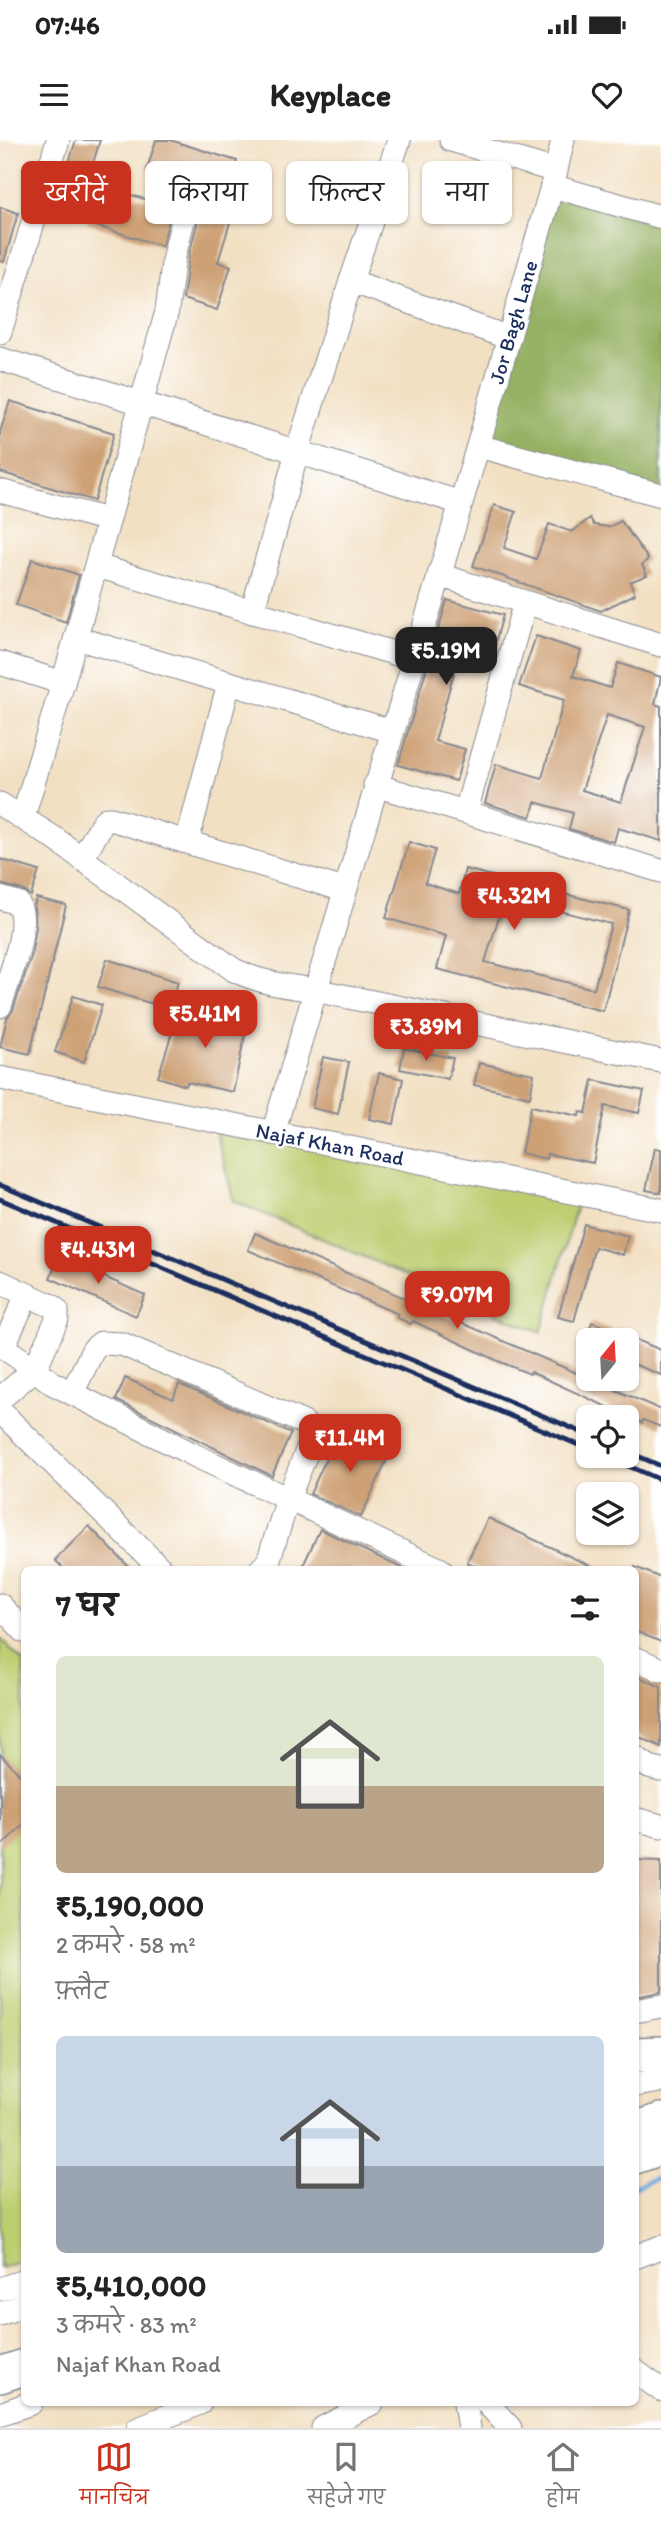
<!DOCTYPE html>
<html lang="hi">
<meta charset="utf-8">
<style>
:root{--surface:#fff;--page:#f2f2f2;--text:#222;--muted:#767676;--line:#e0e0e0;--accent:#c8321e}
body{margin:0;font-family:Itim,"Playpen Sans Deva",sans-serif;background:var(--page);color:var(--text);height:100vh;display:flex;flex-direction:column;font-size:26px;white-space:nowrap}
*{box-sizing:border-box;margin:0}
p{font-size:23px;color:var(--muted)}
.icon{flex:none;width:38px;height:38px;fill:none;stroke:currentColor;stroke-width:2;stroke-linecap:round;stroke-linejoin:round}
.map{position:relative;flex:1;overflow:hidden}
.sheet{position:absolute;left:21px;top:1426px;width:618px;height:840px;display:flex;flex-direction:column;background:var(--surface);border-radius:10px;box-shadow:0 2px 5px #0004}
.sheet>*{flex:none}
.top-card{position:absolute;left:21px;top:21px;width:620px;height:63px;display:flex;gap:14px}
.needle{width:46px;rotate:18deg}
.controls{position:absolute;left:576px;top:1188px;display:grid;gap:14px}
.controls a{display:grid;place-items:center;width:63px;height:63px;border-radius:10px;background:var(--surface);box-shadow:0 2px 5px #0004;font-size:35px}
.price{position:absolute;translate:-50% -60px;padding:0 16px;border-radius:14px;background:var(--accent);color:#fff;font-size:23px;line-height:46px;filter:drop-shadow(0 2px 4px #0008)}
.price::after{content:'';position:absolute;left:50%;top:42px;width:21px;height:16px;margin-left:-10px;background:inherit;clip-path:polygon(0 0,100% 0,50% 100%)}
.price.active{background:#222;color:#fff}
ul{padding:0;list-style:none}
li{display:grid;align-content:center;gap:14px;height:371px;padding:0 35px}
li span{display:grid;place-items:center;height:217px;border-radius:10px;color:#555}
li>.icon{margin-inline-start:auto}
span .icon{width:126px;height:126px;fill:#fffc;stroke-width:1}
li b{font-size:30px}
h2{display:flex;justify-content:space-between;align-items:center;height:84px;padding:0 35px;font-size:30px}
.tag{padding:0 24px;border-radius:10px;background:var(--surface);box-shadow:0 2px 5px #0004;font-size:24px;line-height:63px}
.tag.active{background:var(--accent);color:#fff}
.status{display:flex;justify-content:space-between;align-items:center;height:49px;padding:0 35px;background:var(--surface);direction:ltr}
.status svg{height:19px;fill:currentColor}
header{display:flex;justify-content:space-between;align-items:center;height:91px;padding:0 35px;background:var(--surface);font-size:32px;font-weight:700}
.menu{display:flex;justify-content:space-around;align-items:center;height:98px;border-top:2px solid var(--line);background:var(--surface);font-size:19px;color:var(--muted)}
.menu a{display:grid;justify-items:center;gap:4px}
.menu .active{color:var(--accent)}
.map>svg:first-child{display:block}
</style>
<div class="status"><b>07:46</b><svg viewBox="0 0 49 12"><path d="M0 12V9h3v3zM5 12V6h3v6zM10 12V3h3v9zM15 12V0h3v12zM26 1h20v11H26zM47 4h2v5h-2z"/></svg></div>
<header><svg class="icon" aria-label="menu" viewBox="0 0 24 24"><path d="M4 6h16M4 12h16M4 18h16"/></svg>Keyplace<svg class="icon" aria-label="heart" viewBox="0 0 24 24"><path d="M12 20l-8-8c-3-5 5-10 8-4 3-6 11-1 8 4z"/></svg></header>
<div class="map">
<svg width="661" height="2288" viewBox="0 0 661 2288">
<rect width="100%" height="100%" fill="#fff"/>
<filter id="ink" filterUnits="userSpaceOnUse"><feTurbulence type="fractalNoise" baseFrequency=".0143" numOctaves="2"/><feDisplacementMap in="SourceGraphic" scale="14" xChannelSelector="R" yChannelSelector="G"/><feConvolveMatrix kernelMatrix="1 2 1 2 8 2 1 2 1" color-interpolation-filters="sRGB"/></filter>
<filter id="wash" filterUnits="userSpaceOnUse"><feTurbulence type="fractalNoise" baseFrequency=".00686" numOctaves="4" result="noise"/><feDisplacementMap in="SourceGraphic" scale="28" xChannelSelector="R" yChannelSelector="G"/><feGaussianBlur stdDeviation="1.57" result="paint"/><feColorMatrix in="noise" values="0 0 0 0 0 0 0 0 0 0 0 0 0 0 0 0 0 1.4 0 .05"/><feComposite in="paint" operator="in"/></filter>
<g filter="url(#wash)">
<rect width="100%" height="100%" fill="#f2e0c3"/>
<g fill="#bdce71" stroke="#6c7e68" stroke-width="2">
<polygon points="213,982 580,1054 541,1193 234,1061"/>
<polygon points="0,1498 24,1523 24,2120 0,2128"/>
</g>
<polygon fill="#96b163" stroke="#587060" stroke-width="2" points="554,50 661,81 661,352 482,303"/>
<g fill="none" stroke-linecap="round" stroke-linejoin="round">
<polyline stroke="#73aae1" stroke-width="5" points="635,2047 661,2036"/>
</g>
<g id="blocks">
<g fill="#cda075" fill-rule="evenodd">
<polygon points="76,0 100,0 90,33 68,26"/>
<polygon points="156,0 170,0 237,21 220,75 231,79 218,122 231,126 217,170 183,159 189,115 206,48 205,41 201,35 195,31 188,32 179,41 162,106 87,83 98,45 148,60 157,32 147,29"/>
<polygon points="0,67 18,73 4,122 0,121"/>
<polygon points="10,261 114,293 94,361 0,332 0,292"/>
<polygon points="494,365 516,372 504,408 536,419 549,384 572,392 590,378 594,385 609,387 621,381 648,419 642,425 647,435 630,442 635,454 601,471 473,426"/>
<polygon points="32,419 79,435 66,482 16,465"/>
<polygon points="447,460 503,475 491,518 460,510 435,601 465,609 456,641 398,625"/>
<path d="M536,496L581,511L573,536L610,548L618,523L661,537L655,564L661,566V701L618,688L614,702L569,689L573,673L535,662L531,677L485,663L496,624L542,638L564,560L519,546ZM607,575L645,587L621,662L582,650Z"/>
<path d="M409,702L435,710L425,743L459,754L465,729L629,770L603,871L437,829L446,796L386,778ZM505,757L611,784L594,849L485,822Z"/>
<polygon points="0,719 39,731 31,756 22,750 0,744"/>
<polygon points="36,758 66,765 30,914 0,907 7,878 13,870 31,817 36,788 34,767"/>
<polygon points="107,819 178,842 169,869 98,847"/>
<polygon points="73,856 102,865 84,922 55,912"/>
<polygon points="180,867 218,879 220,870 249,876 233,952 187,942 186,946 158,937"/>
<polygon points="404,908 453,918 448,939 400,929"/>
<polygon points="323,917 349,922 338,974 312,968"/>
<polygon points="479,923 534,934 530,957 474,945"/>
<polygon points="379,933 403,939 394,984 369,979"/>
<polygon points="593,940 644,951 639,973 605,966 593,1023 547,1014 546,1019 521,1013 531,966 579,976 580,972 586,973"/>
<polygon points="655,1008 661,1009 661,1053 646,1050"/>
<polygon points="584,1084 628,1096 623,1115 595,1107 574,1181 558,1177"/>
<polygon points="255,1093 650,1265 661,1270 661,1287 643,1280 642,1283 531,1232 530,1234 498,1221 413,1181 411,1184 396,1177 398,1174 248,1110"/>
<polygon points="59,1117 145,1155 136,1176 50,1138"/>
<polygon points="592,1182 661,1210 661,1235 626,1221 626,1200 585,1200"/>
<polygon points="125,1238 173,1259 179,1244 291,1293 272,1336 116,1260"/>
<polygon points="339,1290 390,1313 361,1377 310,1354"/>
<polygon points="488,1378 599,1430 483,1430 467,1422"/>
<polygon points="89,1386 132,1430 65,1430 55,1420"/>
<polygon points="320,1389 349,1403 406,1430 301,1430"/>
<polygon points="635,1427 661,1438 661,1502 635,1491"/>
<polygon points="635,1535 661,1547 661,1607 635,1595"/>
<polygon points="0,1614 24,1639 24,1684 0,1707"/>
<polygon points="635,1720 661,1721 661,1852 640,1856 635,1856"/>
</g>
</g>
</g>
<g filter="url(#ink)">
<use href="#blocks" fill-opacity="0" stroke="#868890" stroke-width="2"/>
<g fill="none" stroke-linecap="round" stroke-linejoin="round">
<g stroke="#868890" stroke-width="25">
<g id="minor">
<polyline points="399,0 351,141 509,198"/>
<polyline points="451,0 556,31"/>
<polyline points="552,46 661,77"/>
<polyline points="0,192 58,0"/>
<polyline points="0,219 461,363"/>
<polyline points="478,306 661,355"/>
<polyline points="0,351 108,380"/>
<polyline points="97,426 414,519"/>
<polyline points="439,435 661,505"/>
<polyline points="252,472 297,312 351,141"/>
<polyline points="76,498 392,591"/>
<polyline points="0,523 63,543 167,171 174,116 192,45"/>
<polyline points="375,645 661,731"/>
<path d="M0,664L54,698L234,830C260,843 286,846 314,850L661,921"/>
<polyline points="466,671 525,462"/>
<polyline points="23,677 63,543"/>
<polyline points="187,702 229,543"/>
<polyline points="82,719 103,682 106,679 111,679 344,750"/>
<path d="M0,758L18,763C31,788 8,839 0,866"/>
<polyline points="0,938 661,1070"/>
<polyline points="273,993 478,306 552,46 563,0"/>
<polyline points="0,1142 52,1166 57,1171 57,1179 35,1229 0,1205"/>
<polyline points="3,1207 27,1155"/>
<polyline points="72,1253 93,1210 101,1203 122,1204 304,1283 309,1289 310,1303 288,1359 268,1422 260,1430"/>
<polyline points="0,1259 35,1229 52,1243 194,1315 441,1430"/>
<polyline points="0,1271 162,1430"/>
<polyline points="0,1465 24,1491"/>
<polyline points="635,1518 661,1530"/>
<polyline points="635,1617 649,1627 661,1630"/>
<polyline points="635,1679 661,1686"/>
<polyline points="635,1871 661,1866"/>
<polyline points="635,1945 661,1941"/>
<polyline points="635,2117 661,2107"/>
<polyline points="0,2149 24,2141"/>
<polyline points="0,2174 24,2165"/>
<polyline points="635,2231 661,2250"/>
<polyline points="465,2263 469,2288"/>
<polyline points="487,2263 510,2288"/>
<polyline points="0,2274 31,2263"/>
<polyline points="138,2288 200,2263"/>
<polyline points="323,2288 372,2263"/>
</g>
</g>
<g stroke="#868890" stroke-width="38">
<g id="highway">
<polyline points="635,1915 661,1914"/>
<polyline points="635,1990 661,1981"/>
<polyline points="635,2016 661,2007"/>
<polyline points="0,2235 24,2227"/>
</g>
</g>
<use href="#minor" stroke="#fff" stroke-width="23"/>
<use href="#highway" stroke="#fff" stroke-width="35"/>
<g stroke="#1b2f5e" stroke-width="5">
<polyline points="0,1045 588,1295"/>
<polyline points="0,1059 588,1309"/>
<polyline points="626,1311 661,1326"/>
<polyline points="605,1316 661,1340"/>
</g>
</g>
</g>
<g text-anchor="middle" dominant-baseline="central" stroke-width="5" stroke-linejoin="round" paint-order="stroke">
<g font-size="21" fill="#1b2f5e" stroke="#fff">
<text transform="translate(513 182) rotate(-74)">Jor Bagh Lane</text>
<text transform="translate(330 1004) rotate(11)">Najaf Khan Road</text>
</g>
</g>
</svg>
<div class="controls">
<a><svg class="needle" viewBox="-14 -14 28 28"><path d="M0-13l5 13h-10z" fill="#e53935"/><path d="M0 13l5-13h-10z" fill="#767676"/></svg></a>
<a><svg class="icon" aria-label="locate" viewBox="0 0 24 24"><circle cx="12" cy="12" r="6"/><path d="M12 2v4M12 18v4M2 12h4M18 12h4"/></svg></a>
<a><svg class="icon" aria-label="layers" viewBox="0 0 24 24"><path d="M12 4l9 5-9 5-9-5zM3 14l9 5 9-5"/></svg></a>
</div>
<b class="price active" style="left:446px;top:547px">₹5.19M</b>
<b class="price" style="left:514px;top:792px">₹4.32M</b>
<b class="price" style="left:205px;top:910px">₹5.41M</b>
<b class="price" style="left:426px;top:923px">₹3.89M</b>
<b class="price" style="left:98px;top:1146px">₹4.43M</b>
<b class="price" style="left:457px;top:1191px">₹9.07M</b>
<b class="price" style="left:350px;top:1334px">₹11.4M</b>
<div class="top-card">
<a class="tag active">खरीदें</a>
<a class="tag">किराया</a>
<a class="tag">फ़िल्टर</a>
<a class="tag">नया</a>
</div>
<section class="sheet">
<h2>7 घर<svg class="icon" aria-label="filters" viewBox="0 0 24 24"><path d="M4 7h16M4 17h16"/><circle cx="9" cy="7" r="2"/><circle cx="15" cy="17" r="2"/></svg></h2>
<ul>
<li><span style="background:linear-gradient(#dfe7d0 60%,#b9a48a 0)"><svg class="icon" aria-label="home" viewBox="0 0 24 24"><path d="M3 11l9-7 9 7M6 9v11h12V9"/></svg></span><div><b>₹5,190,000</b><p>2 कमरे · 58 m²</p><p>फ़्लैट</p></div></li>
<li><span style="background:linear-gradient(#c9d6e8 60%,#9aa5b1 0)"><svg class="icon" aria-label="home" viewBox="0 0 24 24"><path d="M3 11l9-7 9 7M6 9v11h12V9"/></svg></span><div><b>₹5,410,000</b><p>3 कमरे · 83 m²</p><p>Najaf Khan Road</p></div></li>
</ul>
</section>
</div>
<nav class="menu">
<a class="active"><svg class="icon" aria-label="map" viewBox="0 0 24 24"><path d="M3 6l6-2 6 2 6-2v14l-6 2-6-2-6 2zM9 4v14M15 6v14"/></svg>मानचित्र</a>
<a><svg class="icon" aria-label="saved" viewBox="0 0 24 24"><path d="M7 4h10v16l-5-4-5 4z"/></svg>सहेजे गए</a>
<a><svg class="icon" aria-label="home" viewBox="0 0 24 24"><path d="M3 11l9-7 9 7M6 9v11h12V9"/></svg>होम</a>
</nav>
